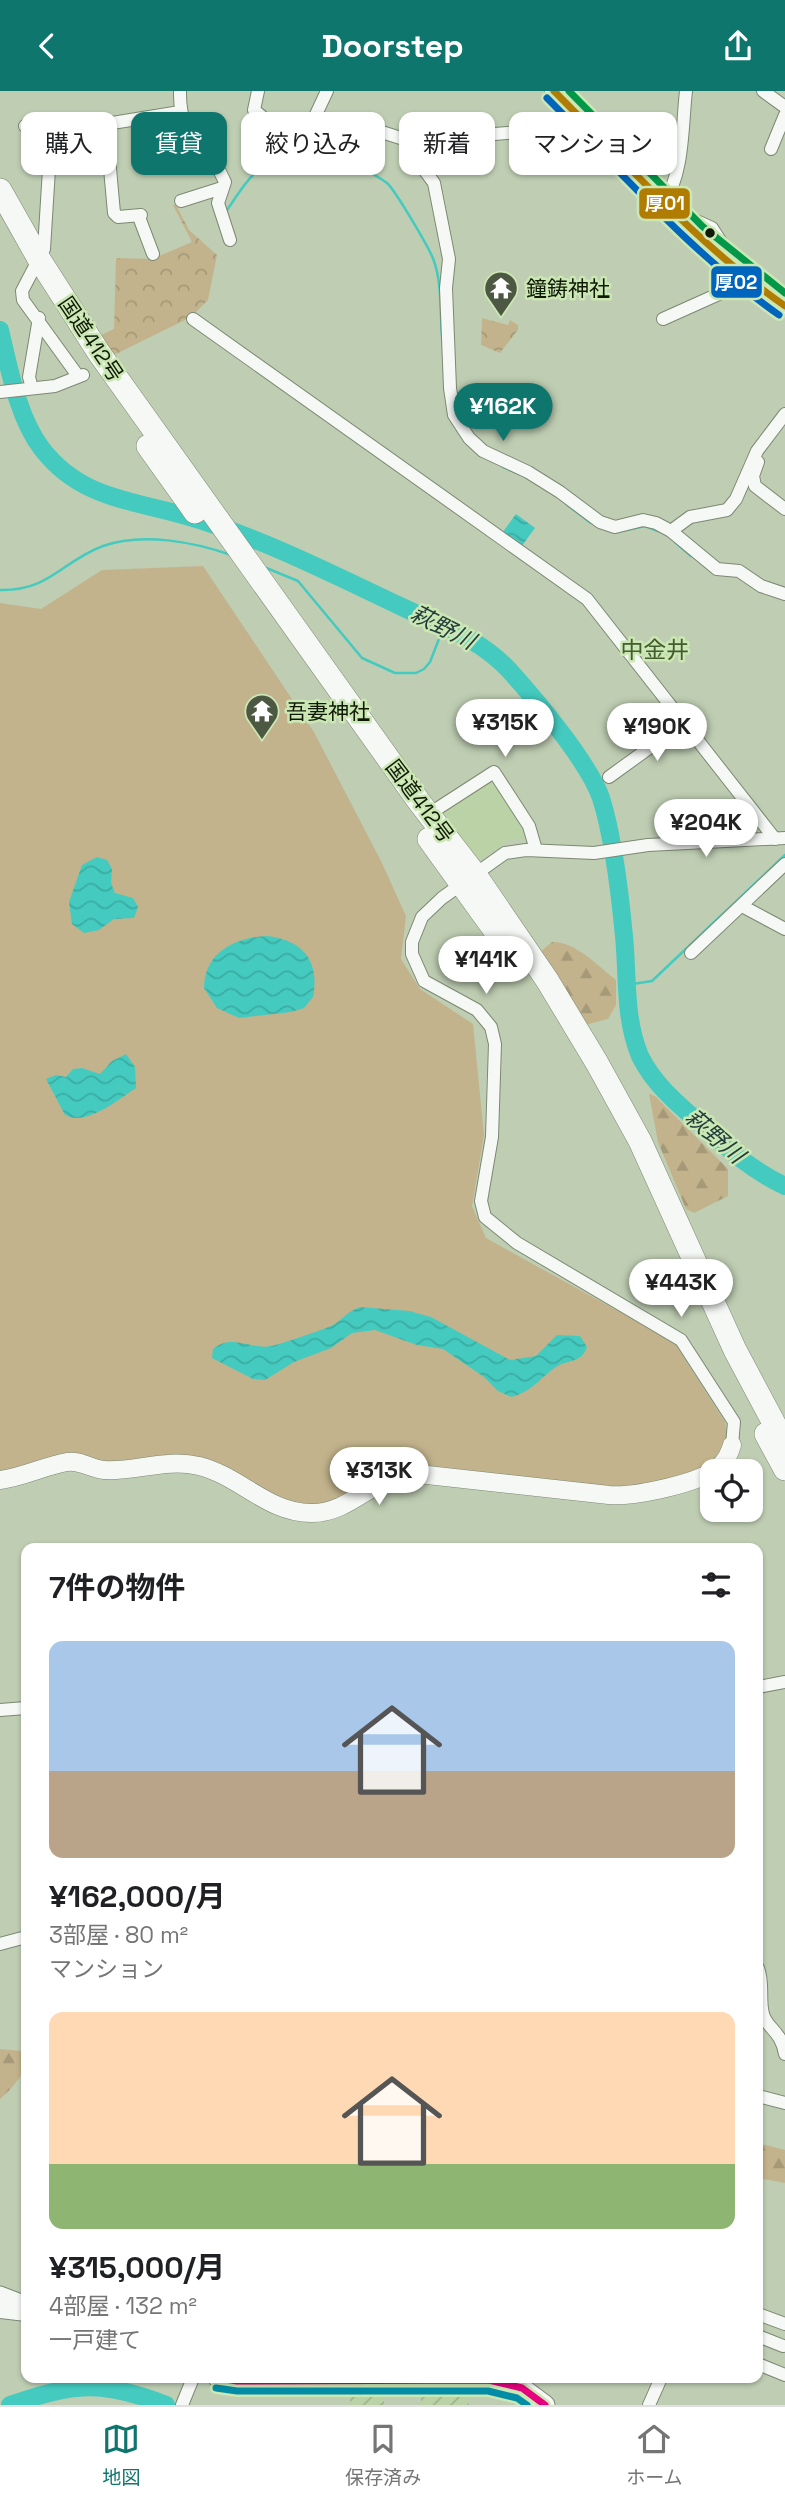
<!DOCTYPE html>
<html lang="ja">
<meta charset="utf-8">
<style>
:root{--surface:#fff;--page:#f2f2f2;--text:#202124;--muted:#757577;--line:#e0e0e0;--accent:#0f766e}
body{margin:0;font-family:"Space Grotesk","Noto Sans JP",sans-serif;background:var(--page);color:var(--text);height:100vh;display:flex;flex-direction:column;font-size:26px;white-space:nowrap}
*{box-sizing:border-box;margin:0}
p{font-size:23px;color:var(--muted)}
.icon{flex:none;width:38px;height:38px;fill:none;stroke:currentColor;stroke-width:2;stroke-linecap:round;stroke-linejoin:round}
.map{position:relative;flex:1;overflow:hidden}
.sheet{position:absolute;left:21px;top:1452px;width:742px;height:840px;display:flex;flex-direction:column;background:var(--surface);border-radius:14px;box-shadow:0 2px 5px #0004}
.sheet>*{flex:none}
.banner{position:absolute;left:21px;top:21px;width:744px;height:63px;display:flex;gap:14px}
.tools{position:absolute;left:700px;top:1368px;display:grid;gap:14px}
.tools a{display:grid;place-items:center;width:63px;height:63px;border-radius:14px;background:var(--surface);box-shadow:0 2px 5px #0004;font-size:35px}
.price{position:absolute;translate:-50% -60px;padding:0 16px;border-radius:24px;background:#fff;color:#222;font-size:23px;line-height:46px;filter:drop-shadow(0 2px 4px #0008)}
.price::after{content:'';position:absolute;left:50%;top:42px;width:21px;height:16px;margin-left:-10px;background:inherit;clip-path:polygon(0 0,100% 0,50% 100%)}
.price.selected{background:var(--accent);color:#fff}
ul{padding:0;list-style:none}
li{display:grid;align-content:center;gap:14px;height:371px;padding:0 28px}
li span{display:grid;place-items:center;height:217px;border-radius:14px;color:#555}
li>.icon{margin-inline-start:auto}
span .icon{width:126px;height:126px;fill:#fffc;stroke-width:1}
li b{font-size:30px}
h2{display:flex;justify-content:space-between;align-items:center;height:84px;padding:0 28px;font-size:30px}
.pill{padding:0 24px;border-radius:14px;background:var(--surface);box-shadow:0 2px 5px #0004;font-size:24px;line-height:63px}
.pill.selected{background:var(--accent);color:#fff}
header{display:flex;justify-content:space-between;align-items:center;height:91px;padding:0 28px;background:var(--accent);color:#fff;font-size:32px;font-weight:800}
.tabs{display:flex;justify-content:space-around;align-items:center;height:98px;border-top:2px solid var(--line);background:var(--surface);font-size:19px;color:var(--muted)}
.tabs a{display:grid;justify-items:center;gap:4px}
.tabs .selected{color:var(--accent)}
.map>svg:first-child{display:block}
</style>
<header><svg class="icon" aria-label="back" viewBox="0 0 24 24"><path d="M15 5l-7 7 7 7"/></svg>Doorstep<svg class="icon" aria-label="share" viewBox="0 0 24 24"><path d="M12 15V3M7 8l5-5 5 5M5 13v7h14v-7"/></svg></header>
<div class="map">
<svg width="785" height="2314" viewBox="0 0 785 2314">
<defs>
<pattern id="industrial-furrows" width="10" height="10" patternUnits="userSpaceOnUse" patternTransform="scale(1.75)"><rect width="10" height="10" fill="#bad2a6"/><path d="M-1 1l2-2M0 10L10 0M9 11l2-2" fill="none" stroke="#9fb48d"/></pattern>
<pattern id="forest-firs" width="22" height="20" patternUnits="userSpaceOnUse" patternTransform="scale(1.75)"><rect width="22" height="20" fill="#c2b38c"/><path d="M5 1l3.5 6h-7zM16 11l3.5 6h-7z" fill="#a69977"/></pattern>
<pattern id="park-crowns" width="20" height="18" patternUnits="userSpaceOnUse" patternTransform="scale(1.75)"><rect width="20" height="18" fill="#c2b38c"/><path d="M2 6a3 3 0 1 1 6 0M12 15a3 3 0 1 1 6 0" fill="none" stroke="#a69977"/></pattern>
<pattern id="water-waves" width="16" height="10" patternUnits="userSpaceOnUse" patternTransform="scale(1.75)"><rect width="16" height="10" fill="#44cabf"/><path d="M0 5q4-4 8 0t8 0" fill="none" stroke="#3aada3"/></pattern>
</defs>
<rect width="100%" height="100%" fill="#bfceb3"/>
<polygon fill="#bad2a6" points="491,685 531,746 509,749 481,768 475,766 438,719"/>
<g fill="url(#industrial-furrows)">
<polygon points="468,2295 469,2314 421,2314 421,2296"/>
<rect x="350" y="2296" width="34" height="18"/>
</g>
<polygon fill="#c2b38c" points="203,475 314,641 382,772 406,825 401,868 420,898 473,933 484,1044 472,1115 486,1147 674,1251 725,1331 727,1343 720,1365 704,1377 632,1398 412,1376 331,1412 295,1415 246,1388 111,1372 72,1362 0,1383 0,512 41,518 102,479"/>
<g fill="url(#forest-firs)">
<path d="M552,851C575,850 598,875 616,889V914L608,928L585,934L540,861Z"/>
<polygon points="649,1003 655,1005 728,1078 728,1105 694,1122 686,1118 658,1051"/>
<path d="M0,1958L22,1960C32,1978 13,1996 0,2008Z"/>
<polygon points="758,2052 785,2059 785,2092 758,2087"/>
</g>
<g fill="url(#park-crowns)">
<polygon points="173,114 176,114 189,139 217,164 208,209 191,226 112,265 99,245 114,238 116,167 152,168 192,151"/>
<polygon points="482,227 508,234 510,229 518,234 518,239 500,262 481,254"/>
</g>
<g fill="url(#water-waves)">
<polygon points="516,423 535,437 521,456 502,442"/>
<polygon points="97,766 107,769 112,778 111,792 115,802 133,807 138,816 134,827 114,828 99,839 84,842 72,833 69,811 82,774"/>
<path d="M267,845C302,849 320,869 313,906L304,917L291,921L239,927L217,917L204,897C204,861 236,846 267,845Z"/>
<path d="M126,963L135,976L136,997C119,1008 86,1036 65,1024L46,988L56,984L66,986L73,978L82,977L100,983L112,970Z"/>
<path d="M360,1216L409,1220L431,1226L510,1269L536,1265L557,1244L580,1245L587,1256C581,1273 568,1268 556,1276C540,1287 532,1301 511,1306L498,1300L484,1286L443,1258L417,1254L375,1239L352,1242L331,1257L294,1271L265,1289L253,1288L212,1267L213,1258C232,1242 251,1259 271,1255C278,1254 328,1237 333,1234C343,1228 348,1220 360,1216Z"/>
</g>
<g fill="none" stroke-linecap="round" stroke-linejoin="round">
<g stroke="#44cabf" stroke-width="2.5">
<path d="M225,122C237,105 248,85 266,73C297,52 358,70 387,92C395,99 430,158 434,170C442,193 440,221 442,245"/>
<polyline points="503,376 520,383"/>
<polyline points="566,413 591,432"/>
<polyline points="617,441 645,435 658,440"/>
<polyline points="675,451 691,465"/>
<polyline points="264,476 298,490 362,567 395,582 416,582 424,578 430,571 444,535"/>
<path d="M0,499C50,500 62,470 103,455C142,441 194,451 231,464"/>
<polyline points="626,894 652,890 785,764"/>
</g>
<g stroke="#44cabf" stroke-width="18">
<path d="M0,239C9,277 18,327 42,358C80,407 130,409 183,424C258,445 330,482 400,515C439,534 478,546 509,579C536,609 588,670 601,707C614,748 620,803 624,845C628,885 624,927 640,965C654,994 679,1014 703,1035C729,1059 753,1080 785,1095"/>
<path d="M10,2314C74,2292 102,2289 166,2314"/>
</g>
<g stroke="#7c8873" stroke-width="14">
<g id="street">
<path d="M180,0C179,52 207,49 225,91L218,112L230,149"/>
<polyline points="258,0 254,19 266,29 295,29 330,41 354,36 369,37 410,50 520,41 577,22"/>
<polyline points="763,0 785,16"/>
<polyline points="106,33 114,122 118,126 141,124"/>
<polyline points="311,34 327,0"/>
<polyline points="25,35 106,33 180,21"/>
<polyline points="45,35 43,72 49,78 44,158 22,200 23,209 78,285"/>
<polyline points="410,50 412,62 434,92 449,168 446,197 450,297 454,324 469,347 483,360 528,381 560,401 600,431 615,436 643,429 656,432 671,440 717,478 739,480 761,495 785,503"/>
<polyline points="771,58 785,24"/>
<polyline points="181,110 222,97"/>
<path d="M664,111C684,82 682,34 686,0"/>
<polyline points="677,121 712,137 736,175"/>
<polyline points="139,126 153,163"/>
<polyline points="193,228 587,508 775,748"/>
<polyline points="663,228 750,189"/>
<polyline points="32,297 29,286 39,227"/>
<polyline points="0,301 55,295 83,284"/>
<polyline points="758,371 753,385 755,395 785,418"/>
<polyline points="671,440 690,426 727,419 736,408 757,360 785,323"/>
<polyline points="609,686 685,631"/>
<polyline points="429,723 494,681 529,735 536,759"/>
<polyline points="742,815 785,838"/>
<polyline points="691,862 785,773"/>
<polyline points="732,1354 734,1331 681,1249 517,1152 485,1126 481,1110 492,1046 495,953 491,936 477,919 424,890 412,863 412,851 422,826 442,807 505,762 526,759 594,762 648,754 785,747"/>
<polyline points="758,1596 785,1591"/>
<polyline points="0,1619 26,1617"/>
<polyline points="0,1853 26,1846"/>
<path d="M758,1877C764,1893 759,1908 763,1923C767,1938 781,1939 785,1963"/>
<polyline points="758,2005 785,2012"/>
<polyline points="0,2221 26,2224"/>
<polyline points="758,2223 785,2233"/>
<polyline points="758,2245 783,2255"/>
<polyline points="758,2273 785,2284"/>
<polyline points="182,2314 193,2287"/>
<polyline points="649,2314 661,2287"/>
</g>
</g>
<g stroke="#7c8873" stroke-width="19">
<g id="secondary">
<path d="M554,0C625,69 703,163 785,215"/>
<path d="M0,1389C24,1386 44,1375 67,1371C81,1369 91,1378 104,1379C136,1381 166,1367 199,1375C240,1385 269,1423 312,1422C350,1422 373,1387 409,1382L609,1404C634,1406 704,1392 721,1374C726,1369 730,1361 732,1354"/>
</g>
</g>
<g stroke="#7c8873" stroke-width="21">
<g id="primary">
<polyline points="0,2205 26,2215"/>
<polyline points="218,2287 237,2290 489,2289 522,2297 545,2314"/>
</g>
</g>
<g stroke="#7c8873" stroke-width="24">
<g id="highway">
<polyline points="0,99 39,168 99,262 420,712 474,782 547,889 597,972 640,1050 735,1259 785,1353"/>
<polyline points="148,355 195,421"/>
<polyline points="429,748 501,848"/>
<polyline points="766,1343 785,1378"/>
</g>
</g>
<use href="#street" stroke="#f5f8f4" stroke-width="12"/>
<use href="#secondary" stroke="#f5f8f4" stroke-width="18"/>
<use href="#primary" stroke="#f5f8f4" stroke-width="19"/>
<use href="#highway" stroke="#f5f8f4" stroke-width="23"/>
<g stroke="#cbe7b4" stroke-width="12">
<polyline id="bus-1" points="220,2287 237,2290 489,2289 522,2297 545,2314"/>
</g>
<g stroke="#cbe7b4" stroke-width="12">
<polyline id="bus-2" points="216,2297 237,2300 488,2300 517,2307 527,2314"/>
</g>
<g stroke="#cbe7b4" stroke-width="12">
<path id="bus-3" d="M554,0C629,75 698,154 785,215"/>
</g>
<g stroke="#cbe7b4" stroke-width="12">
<path id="bus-4" d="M547,7C622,82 691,162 779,224"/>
</g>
<g stroke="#cbe7b4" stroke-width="12">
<polyline id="bus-5" points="569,0 702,135 785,202"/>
</g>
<use href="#bus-1" stroke="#e5007d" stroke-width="7"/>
<use href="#bus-2" stroke="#038ca6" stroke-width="7"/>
<use href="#bus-3" stroke="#b17c02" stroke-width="7"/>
<use href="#bus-4" stroke="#0065bd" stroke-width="7"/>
<use href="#bus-5" stroke="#02984a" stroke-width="7"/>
</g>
<defs>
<g id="temple-pin" transform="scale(1.75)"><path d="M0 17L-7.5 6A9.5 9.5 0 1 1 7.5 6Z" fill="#4d5843" stroke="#cbe7b4"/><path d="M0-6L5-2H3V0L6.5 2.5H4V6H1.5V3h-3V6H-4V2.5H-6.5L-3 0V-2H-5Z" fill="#fff"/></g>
</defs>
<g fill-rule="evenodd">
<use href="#temple-pin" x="501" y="197"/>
<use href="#temple-pin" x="262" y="620"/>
</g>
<circle fill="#0f1906" stroke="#cbe7b4" stroke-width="2.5" cx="710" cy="142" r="6"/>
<g text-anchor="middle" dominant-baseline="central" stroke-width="5" stroke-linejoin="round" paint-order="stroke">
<g font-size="21" fill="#0f1906" stroke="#cbe7b4" text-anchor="start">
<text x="526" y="197">鐘鋳神社</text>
<text x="286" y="620">吾妻神社</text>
</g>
<g font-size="21" fill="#0f1906" stroke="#cbe7b4">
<text transform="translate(91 248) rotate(56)">国道412号</text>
<text transform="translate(420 710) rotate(53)">国道412号</text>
</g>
<g font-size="23" font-style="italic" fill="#233d3c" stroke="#cbe7b4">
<text transform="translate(443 536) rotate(27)">萩野川</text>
<text transform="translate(715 1045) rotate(41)">萩野川</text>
</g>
<g font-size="23" fill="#445c2f" stroke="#cbe7b4">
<text x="655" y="559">中金井</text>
</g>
</g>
<g stroke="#cbe7b4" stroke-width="2.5">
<rect x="638" y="96" width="53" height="33" rx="7" fill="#b17c02"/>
<rect x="710" y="174" width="53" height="34" rx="7" fill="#0065bd"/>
</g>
<g font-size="19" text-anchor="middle" font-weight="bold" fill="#fff">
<text x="665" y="119">厚01</text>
<text x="736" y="198">厚02</text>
</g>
</svg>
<div class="tools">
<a><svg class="icon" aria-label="locate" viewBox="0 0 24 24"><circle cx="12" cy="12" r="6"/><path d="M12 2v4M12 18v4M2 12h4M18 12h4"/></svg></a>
</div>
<b class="price selected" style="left:503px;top:352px">¥162K</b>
<b class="price" style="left:505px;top:668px">¥315K</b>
<b class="price" style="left:657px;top:672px">¥190K</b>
<b class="price" style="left:706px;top:768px">¥204K</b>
<b class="price" style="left:486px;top:905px">¥141K</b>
<b class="price" style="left:681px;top:1228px">¥443K</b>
<b class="price" style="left:379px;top:1416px">¥313K</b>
<div class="banner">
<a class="pill">購入</a>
<a class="pill selected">賃貸</a>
<a class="pill">絞り込み</a>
<a class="pill">新着</a>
<a class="pill">マンション</a>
</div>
<section class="sheet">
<h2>7件の物件<svg class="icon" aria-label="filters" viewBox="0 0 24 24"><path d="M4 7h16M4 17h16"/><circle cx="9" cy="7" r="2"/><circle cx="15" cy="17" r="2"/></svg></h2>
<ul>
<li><span style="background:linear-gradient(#a9c7e8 60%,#b9a48a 0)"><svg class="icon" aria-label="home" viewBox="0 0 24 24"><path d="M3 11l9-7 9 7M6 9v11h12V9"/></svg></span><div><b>¥162,000/月</b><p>3部屋 · 80 m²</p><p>マンション</p></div></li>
<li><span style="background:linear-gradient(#ffd9b3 70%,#8fb573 0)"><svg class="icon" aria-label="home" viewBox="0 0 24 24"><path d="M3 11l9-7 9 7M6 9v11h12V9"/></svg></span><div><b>¥315,000/月</b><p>4部屋 · 132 m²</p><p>一戸建て</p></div></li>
</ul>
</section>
</div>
<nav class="tabs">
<a class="selected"><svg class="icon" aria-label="map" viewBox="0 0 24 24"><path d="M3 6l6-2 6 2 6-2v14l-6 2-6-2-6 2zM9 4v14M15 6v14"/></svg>地図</a>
<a><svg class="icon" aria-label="saved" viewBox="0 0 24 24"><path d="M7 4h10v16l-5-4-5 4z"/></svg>保存済み</a>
<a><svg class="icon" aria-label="home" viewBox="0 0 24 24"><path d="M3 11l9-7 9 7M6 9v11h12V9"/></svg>ホーム</a>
</nav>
